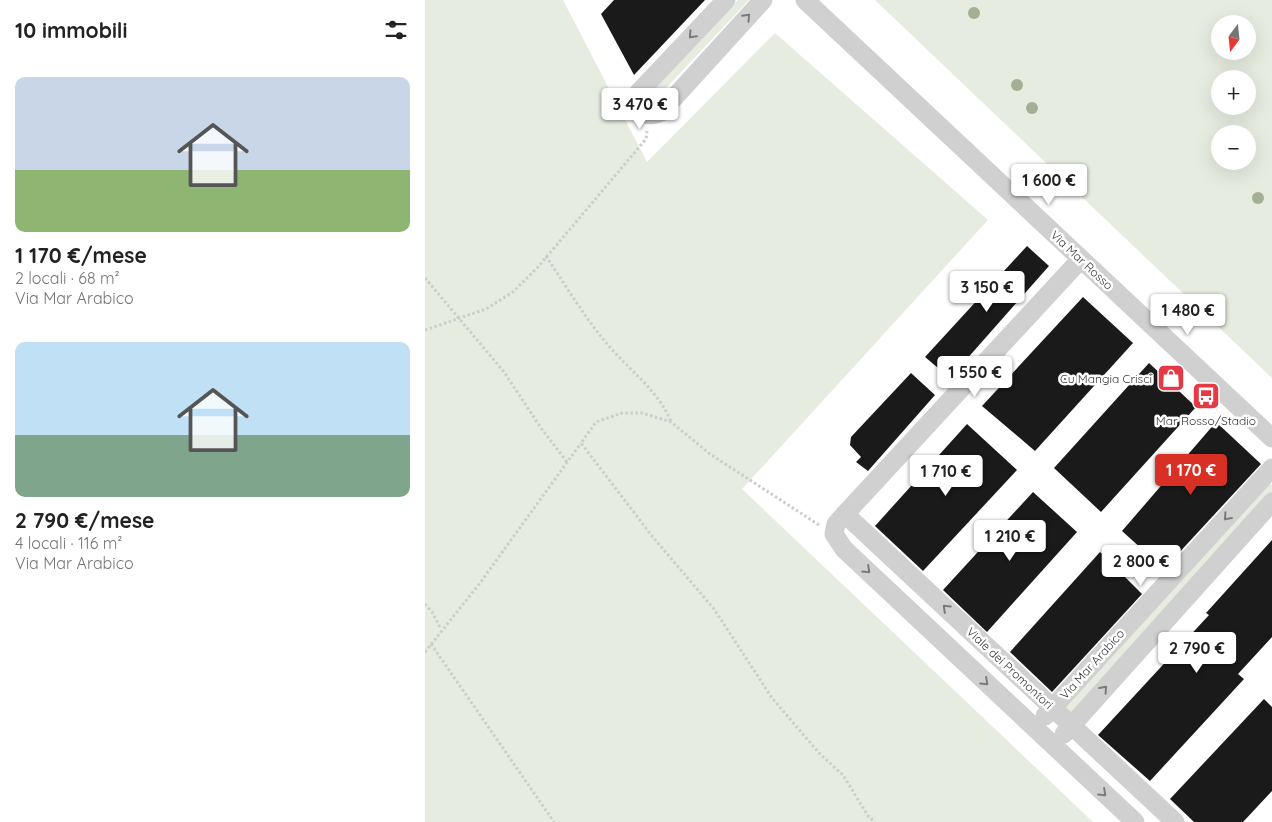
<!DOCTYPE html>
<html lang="it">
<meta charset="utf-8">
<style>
:root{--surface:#fff;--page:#f6f6f6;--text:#222;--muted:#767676;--accent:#d93025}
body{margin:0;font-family:Quicksand,sans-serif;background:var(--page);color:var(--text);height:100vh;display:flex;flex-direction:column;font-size:19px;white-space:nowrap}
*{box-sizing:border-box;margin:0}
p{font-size:16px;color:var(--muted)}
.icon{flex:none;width:28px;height:28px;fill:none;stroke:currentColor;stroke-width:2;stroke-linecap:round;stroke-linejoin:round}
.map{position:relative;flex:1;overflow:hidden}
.details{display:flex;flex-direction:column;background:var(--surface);width:425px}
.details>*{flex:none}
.needle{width:32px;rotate:195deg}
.fabs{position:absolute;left:786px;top:15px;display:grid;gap:10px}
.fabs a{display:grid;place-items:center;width:45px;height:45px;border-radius:50%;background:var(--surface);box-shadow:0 5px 20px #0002;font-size:25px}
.price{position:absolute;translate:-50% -42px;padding:0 11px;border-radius:5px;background:#fff;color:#222;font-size:16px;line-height:32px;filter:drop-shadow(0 1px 2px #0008)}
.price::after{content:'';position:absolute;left:50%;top:30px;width:15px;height:11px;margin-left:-8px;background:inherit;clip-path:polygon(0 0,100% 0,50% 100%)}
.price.current{background:var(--accent);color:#fff}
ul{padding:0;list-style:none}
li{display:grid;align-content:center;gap:10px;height:265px;padding:0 15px}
li span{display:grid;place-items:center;height:155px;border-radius:10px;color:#555}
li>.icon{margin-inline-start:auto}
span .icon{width:90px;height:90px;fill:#fffc;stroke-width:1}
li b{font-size:21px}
h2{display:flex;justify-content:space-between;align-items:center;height:60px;padding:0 15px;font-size:21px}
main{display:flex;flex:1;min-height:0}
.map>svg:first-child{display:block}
</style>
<main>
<section class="details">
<h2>10 immobili<svg class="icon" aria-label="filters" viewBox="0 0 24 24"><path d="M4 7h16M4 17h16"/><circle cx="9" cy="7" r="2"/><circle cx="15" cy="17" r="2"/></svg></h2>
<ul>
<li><span style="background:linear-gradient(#c9d6e8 60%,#8fb573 0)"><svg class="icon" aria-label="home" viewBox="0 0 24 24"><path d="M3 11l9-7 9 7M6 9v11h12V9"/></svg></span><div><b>1 170 €/mese</b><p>2 locali · 68 m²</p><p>Via Mar Arabico</p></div></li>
<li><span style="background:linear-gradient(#bfe0f5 60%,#7fa58c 0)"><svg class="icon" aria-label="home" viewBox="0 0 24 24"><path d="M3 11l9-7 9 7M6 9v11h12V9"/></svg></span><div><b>2 790 €/mese</b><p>4 locali · 116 m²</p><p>Via Mar Arabico</p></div></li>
</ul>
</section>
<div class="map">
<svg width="847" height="822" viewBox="0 0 847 822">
<rect width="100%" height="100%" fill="#fff"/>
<g fill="#e6ecdf" fill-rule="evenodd">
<polygon points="0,0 138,0 222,162 350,33 563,220 317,489 668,822 0,822"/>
<polygon points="313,0 324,0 226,104 224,106 219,103 220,99"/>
<path d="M450,0H847V378ZM795,24H822V51H795ZM795,79H822V106H795ZM795,134H822V161H795Z"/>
<polygon points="842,480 847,485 847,496 647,714 637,705"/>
</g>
<g fill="#1a1a1a">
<polygon points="189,0 280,0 209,75 176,14"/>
<polygon points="602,246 624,266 525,378 500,357"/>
<polygon points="658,297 708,343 610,451 557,406"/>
<polygon points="724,363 771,407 676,512 629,468"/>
<polygon points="486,373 510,395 443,471 431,462 436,457 425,445 426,437"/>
<polygon points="791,422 836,464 739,569 697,531"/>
<polygon points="542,424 592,470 498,571 450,526"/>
<polygon points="608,492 652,532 562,632 518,590"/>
<polygon points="847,540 847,637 813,674 819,679 725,781 673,735 784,615 781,613"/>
<polygon points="675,552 717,594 627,692 585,652"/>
<polygon points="839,699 847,707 847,791 818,822 769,822 745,799"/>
</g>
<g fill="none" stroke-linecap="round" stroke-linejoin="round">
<g stroke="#cdcdcd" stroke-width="3" stroke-dasharray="2.5 2.5" stroke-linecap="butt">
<path d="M121,256C141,286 160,318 183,345C203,369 235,392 246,422"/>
<polyline points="0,278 79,372 116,428 142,462"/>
<polyline points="0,330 61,309 88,292 113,267 221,139 222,131"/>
<polyline points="394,525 285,454 246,422 217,413 197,413 171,422 156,443 227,536 289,609 347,698 395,754 418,775 443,816 450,822"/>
<polyline points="0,604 7,612 16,629"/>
<polyline points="6,644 129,822"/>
<polyline points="0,652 55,583 156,443"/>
</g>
<g stroke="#d0d0d0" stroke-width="19">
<path d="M301,0L214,92L210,103C215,114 224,118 236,112L338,0"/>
<polyline points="380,0 847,438"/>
<polyline points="656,259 420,514 411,524 409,534 419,549 710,822"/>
<polyline points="420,514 750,822"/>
<polyline points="620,716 847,468"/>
<polyline points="639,734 847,502"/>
</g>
</g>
<g fill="#a2b095">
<circle cx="549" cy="13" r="6"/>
<circle cx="592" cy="85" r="6"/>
<circle cx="607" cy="108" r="6"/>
<circle cx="833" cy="198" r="6"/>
</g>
<defs><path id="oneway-chevron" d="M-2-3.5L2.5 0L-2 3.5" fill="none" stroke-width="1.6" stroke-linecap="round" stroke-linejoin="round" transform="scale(1.25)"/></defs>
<g stroke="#7a7a7a">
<use href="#oneway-chevron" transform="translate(322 17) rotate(-47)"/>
<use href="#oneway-chevron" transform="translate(267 35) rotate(133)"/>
<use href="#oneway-chevron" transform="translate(802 517) rotate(132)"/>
<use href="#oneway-chevron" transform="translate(442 570) rotate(43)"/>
<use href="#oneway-chevron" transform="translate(521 608) rotate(-137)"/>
<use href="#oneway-chevron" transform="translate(560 682) rotate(43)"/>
<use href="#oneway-chevron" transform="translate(679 689) rotate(-48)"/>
<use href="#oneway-chevron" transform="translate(678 793) rotate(43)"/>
</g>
<defs>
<g id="shop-square" transform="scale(1.4375)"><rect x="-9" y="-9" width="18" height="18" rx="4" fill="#e63946" stroke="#fff"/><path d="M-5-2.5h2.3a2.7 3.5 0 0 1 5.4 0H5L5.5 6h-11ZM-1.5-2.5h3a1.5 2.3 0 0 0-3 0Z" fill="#fff"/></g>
<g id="bus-square" transform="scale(1.4375)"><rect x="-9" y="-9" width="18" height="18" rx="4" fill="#e63946" stroke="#fff"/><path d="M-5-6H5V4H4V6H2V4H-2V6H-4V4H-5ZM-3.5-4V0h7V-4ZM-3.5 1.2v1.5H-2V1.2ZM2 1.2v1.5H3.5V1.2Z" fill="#fff"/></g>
</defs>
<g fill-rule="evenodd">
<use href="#shop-square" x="746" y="378"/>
<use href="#bus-square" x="781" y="396"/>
</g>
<g text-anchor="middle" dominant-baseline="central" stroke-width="5" stroke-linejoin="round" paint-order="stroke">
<g font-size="12" fill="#333" stroke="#fff">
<text transform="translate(657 260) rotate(43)">Via Mar Rosso</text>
<text transform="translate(667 664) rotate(-48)">Via Mar Arabico</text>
<text transform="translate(585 668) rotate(43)">Viale dei Promontori</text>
</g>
<g font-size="12" fill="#333" stroke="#fff" text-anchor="end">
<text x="727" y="378">Cu Mangia Crisci</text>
<text x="781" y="420" text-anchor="middle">Mar Rosso/Stadio</text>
</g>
</g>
</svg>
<div class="fabs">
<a><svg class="needle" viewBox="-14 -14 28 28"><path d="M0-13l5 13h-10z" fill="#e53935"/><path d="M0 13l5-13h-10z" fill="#767676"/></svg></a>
<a>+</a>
<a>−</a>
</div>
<b class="price" style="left:215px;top:130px">3 470 €</b>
<b class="price" style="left:624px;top:206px">1 600 €</b>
<b class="price" style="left:562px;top:313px">3 150 €</b>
<b class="price" style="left:763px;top:336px">1 480 €</b>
<b class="price" style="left:550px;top:398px">1 550 €</b>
<b class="price current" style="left:766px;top:496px">1 170 €</b>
<b class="price" style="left:521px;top:497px">1 710 €</b>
<b class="price" style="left:585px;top:562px">1 210 €</b>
<b class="price" style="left:716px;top:587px">2 800 €</b>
<b class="price" style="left:772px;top:674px">2 790 €</b>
</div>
</main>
